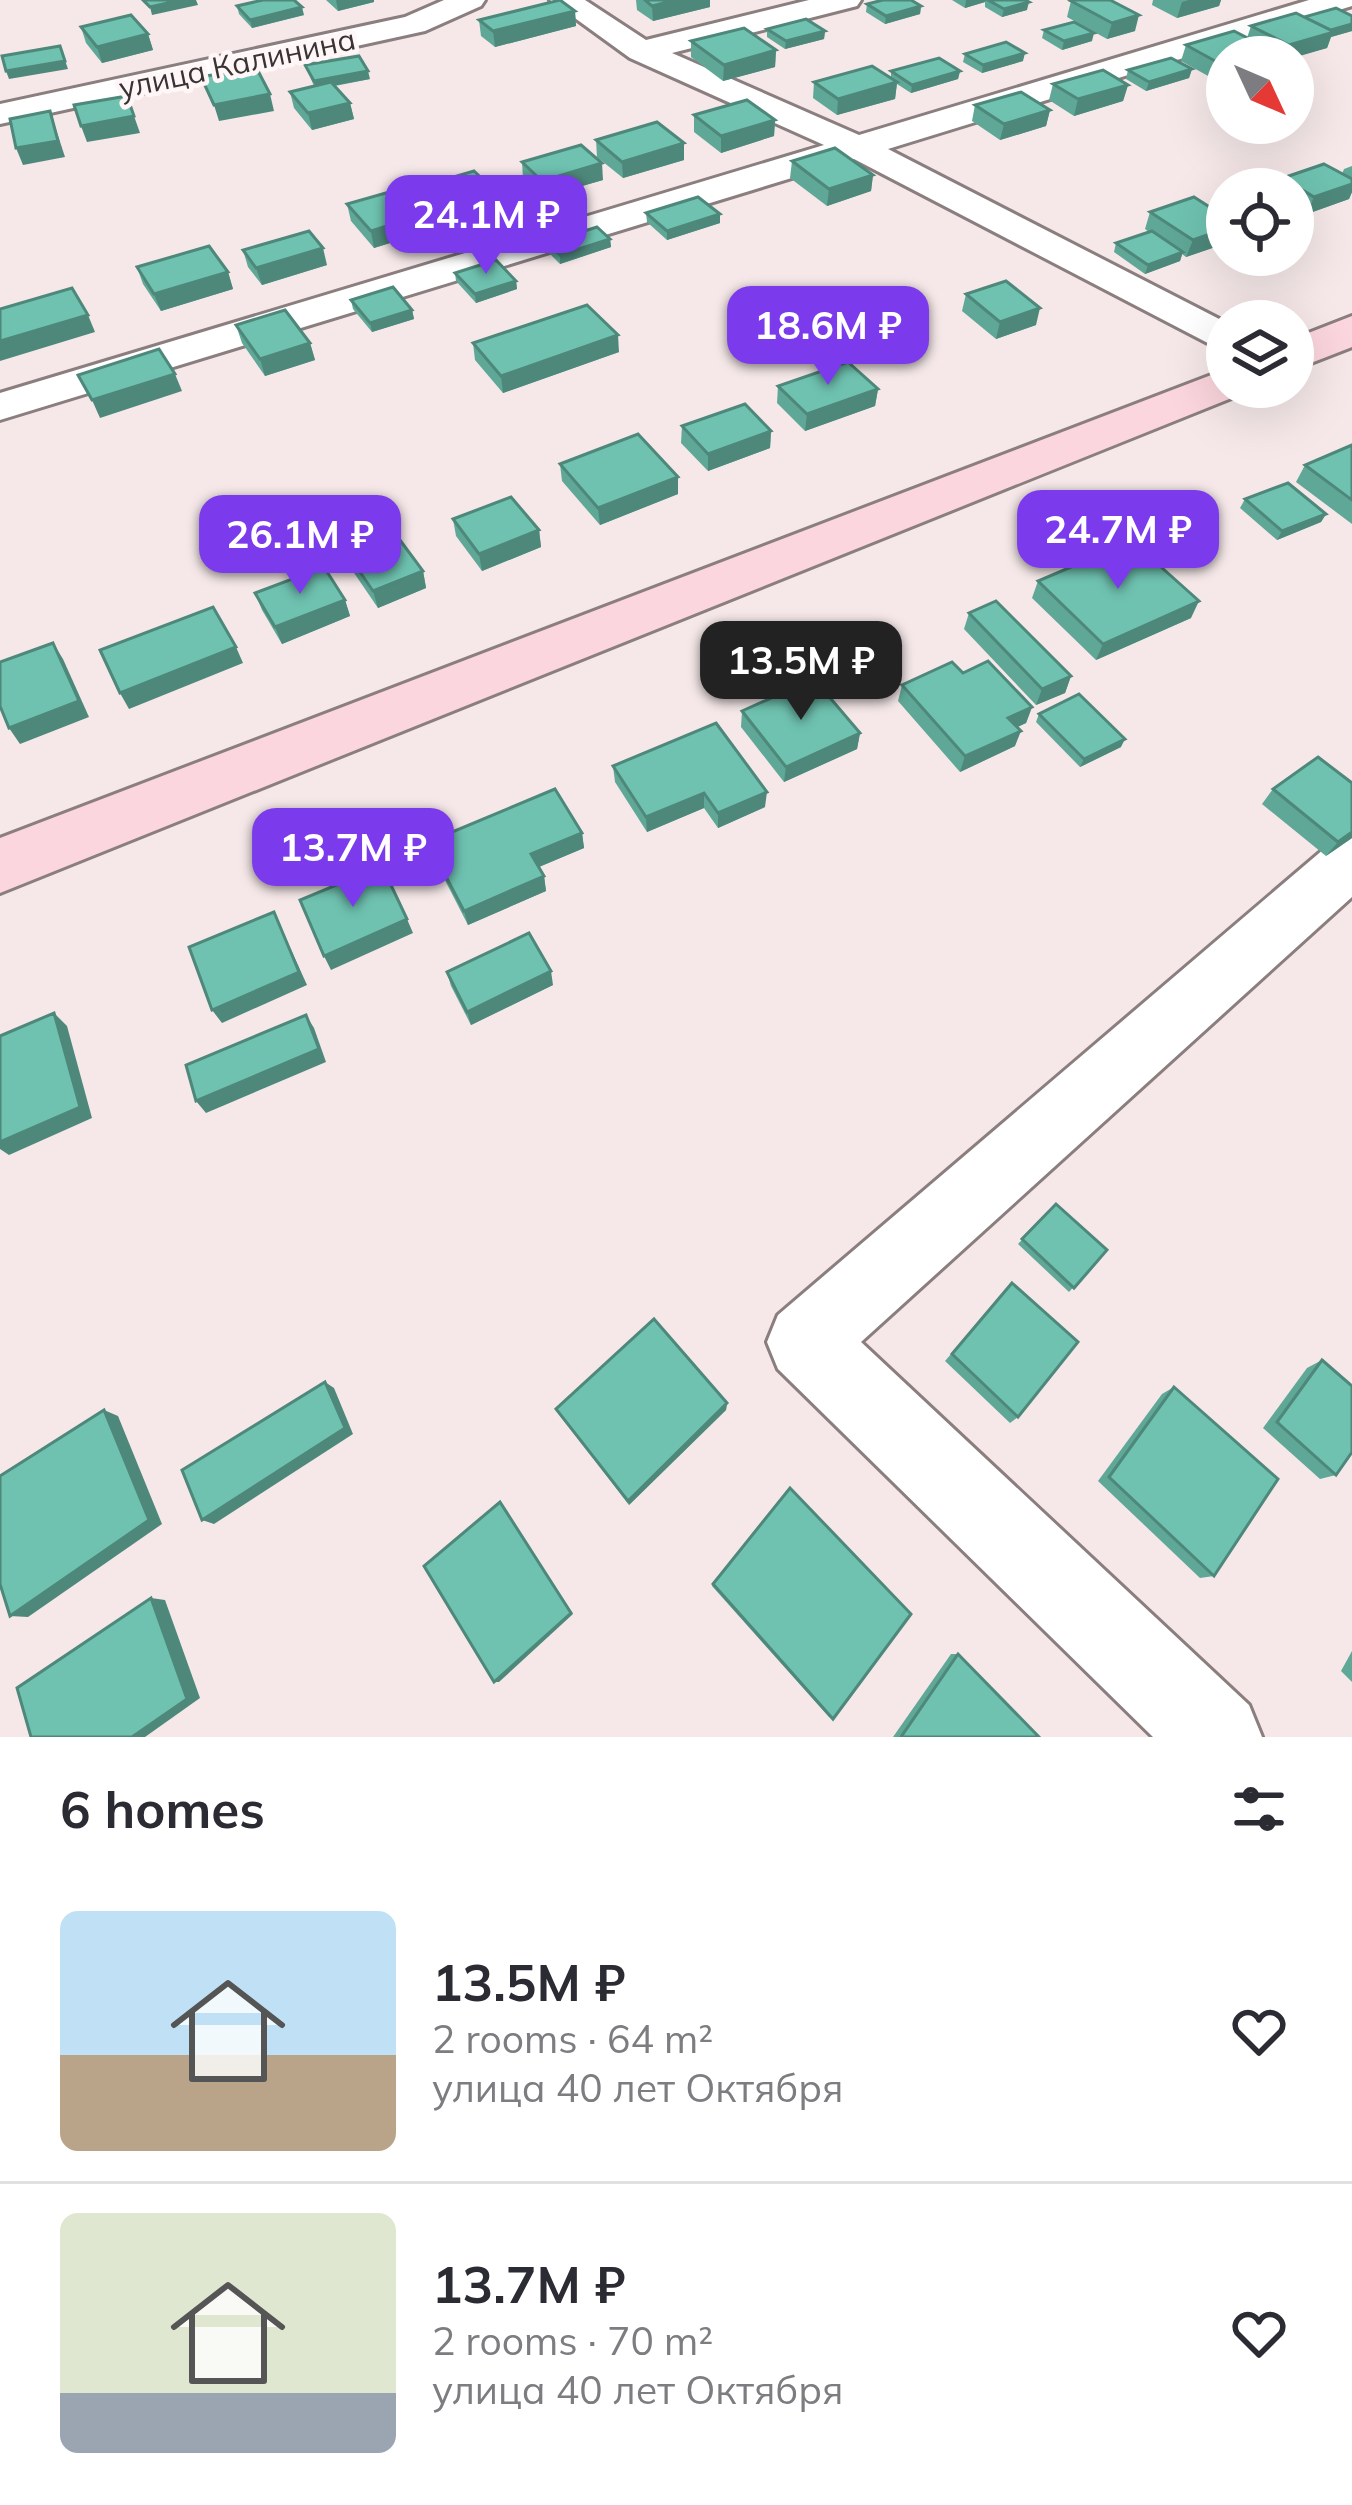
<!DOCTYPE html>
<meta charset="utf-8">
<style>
:root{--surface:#fff;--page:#f7f7f7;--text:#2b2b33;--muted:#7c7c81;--line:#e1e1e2;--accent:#7c3aed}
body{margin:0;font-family:Mulish,sans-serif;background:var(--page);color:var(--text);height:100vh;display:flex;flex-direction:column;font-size:45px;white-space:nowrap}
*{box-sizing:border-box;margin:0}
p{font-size:39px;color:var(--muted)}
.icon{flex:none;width:66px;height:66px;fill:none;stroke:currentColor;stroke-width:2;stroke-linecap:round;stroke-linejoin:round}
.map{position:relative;height:1737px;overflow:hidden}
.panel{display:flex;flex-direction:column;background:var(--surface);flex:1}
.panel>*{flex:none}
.needle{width:78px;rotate:134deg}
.buttons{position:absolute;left:1206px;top:36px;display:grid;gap:24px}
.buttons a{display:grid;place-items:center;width:108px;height:108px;border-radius:50%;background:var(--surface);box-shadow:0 12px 48px #0002;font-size:60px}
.price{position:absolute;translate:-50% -102px;padding:0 27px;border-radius:24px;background:var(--accent);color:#fff;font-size:39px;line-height:78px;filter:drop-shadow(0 3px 6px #0008)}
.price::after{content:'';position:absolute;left:50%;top:72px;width:36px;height:27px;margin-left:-18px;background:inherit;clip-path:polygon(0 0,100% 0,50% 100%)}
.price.selected{background:#222;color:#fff}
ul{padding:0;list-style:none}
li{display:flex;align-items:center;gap:36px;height:300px;padding:0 60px}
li+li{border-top:3px solid var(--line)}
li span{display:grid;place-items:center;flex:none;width:336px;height:240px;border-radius:18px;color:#555}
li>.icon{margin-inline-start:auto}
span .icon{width:144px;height:144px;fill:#fffc;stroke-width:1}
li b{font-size:51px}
h2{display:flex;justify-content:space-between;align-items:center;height:144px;padding:0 60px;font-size:51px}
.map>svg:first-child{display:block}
</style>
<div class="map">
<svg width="1352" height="1737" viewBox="0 0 1352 1737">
<rect width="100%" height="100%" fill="#f6e8e9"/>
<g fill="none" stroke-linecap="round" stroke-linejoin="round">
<g stroke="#8a7e7f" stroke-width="6">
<g id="street">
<polygon points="444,0 485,0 481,6 425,31 0,124 0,104 405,17"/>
<polygon points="550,0 585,0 646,40 809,0 861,0 857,6 672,53 859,135 1309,0 1352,0 1352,6 888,149 1227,323 1227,353 854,159 0,420 0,393 824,145 630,58"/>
<polygon points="1352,835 1352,897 861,1342 1249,1705 1262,1737 1153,1737 778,1369 767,1342 778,1315 1331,843"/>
</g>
</g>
<g stroke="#8a7e7f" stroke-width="6">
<g id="secondary">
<polygon points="1352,316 1352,347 1293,370 1293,339"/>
<polygon points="1227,369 1227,387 1248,387 1244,393 0,893 0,838"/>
</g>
</g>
<use href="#street" fill="#fff" fill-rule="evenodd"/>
<use href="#secondary" fill="#fcd6de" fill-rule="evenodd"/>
</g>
<g fill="#5fa797">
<polygon points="326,0 374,0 374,2 338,11"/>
<polygon points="636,0 710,0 710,7 653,21 637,10"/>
<polygon points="952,0 1025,0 1027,10 1002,17 985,7 985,2 965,8"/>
<polygon points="1153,0 1221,0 1219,6 1177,18 1152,5"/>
<polygon points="1071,1 1135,31 1107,39 1067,17"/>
<polygon points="867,4 921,6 920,14 885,24 866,12"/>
<polygon points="237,6 304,15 252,28 239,14"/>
<polygon points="575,11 576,26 495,47 481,36 479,20"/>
<polygon points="1352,16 1352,31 1331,37 1327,48 1293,57 1274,57 1261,50 1227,57 1227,71 1210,77 1181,61 1186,45 1247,38 1251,26 1304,17"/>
<polygon points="81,27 148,34 153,50 102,63 86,43"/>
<polygon points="767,29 825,31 824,39 785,49 767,37"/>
<polygon points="1044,30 1092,41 1062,50 1042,38"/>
<polygon points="691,41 776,50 775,67 723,81 691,57"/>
<polygon points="965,54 1023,61 982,73 963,62"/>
<polygon points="305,65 370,79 335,86 350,103 354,119 312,130 294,108 290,92 314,86"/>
<polygon points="1192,69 1189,78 1146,91 1126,79 1128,70"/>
<polygon points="891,71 960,71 958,79 911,93 897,84 895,99 837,115 813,98 814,82 891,78"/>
<polygon points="1053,84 1128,85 1123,101 1074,116 1049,100"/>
<polygon points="975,105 1050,110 1046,126 1000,140 972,121"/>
<polygon points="694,115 775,120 774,136 721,153 694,132"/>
<polygon points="596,140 684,160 623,178 597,157"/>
<polygon points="792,161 873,175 871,191 827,206 790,178"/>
<polygon points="522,162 603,180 544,197 523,179"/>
<polygon points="1352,166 1352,192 1349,199 1307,214 1300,209 1297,217 1293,218 1293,189 1241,189 1279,186 1283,178 1342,174 1344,169"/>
<polygon points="430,184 499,195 501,212 457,225 432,200"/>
<polygon points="1227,194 1227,243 1186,257 1182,254 1180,261 1145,274 1114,252 1116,243 1149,232 1145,229 1150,212 1212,209 1216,197"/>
<polygon points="347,204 435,229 374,248 351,221"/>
<polygon points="646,213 720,214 720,223 667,240 647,222"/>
<polygon points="610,239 611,247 560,264 548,252 547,243"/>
<polygon points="243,250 327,265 262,285 248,267"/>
<polygon points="137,267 228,272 233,289 161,311 143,284"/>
<polygon points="455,273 516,281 517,289 476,303 456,281"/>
<polygon points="966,294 1036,325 996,339 962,311"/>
<polygon points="351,300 412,310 414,319 372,332 353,309"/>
<polygon points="236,325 310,343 315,360 265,376 242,343"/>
<polygon points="473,343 619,352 503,393 475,360"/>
<polygon points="778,386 878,389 875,406 805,431 777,403"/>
<polygon points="682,426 771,431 770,448 708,471 681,443"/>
<polygon points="1352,445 1352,524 1296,482 1305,465"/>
<polygon points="560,464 678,477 678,494 600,525 562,481"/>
<polygon points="1245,499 1326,514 1321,522 1277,540 1240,508"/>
<polygon points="453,519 539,530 541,547 482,571 456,536"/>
<polygon points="345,550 423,571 426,588 378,608 350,567"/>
<polygon points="1038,581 1191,618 1096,660 1032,598"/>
<polygon points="255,593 345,600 350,616 282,644 262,610"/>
<polygon points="969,613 1071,676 1065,693 1036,705 964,629"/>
<polygon points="963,673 1032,707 1026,723 1017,727 1015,746 960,772 898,701 902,685"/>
<polygon points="742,711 860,733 857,749 784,782 741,727"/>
<polygon points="1039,714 1121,747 1080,767 1036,722"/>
<polygon points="613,766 765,807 718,828 704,808 647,832 615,782"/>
<polygon points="1273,789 1352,838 1326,856 1262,804"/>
<polygon points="582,833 584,848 539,867 544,876 546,891 468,925 433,857 428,842"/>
<polygon points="447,972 553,985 471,1025 451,986"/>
<polygon points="1056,1204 1107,1250 1069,1292 1018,1244"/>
<polygon points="1012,1283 1018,1417 1010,1423 945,1361"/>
<polygon points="1322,1360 1336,1475 1320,1479 1263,1428 1307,1368"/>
<polygon points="1174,1387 1214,1576 1200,1578 1098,1481 1162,1394"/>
<polygon points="727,1403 726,1410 629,1505 556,1409"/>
<polygon points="790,1488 833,1719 829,1717 712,1586"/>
<polygon points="1352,1651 1352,1682 1341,1671"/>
<polygon points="951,1654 958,1654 1039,1737 893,1737"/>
</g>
<g fill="#4e887b">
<polygon points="181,0 196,0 198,5 152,15 150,7"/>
<polygon points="336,0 374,0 374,2 338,11"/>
<polygon points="676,0 710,0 710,7 653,21 652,6"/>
<polygon points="966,0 986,0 985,2 965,8"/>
<polygon points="1189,0 1221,0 1219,6 1177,18 1182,2"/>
<polygon points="1029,2 1027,10 1002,17 1004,9"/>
<polygon points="921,6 920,14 885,24 886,16"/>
<polygon points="302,7 304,15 252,28 250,20"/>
<polygon points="575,11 576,26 495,47 493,31"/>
<polygon points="1139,15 1135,31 1107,39 1112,23"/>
<polygon points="1352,24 1352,31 1331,37 1327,48 1293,58 1284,57 1289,45"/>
<polygon points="825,31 824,39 785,49 786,41"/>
<polygon points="1094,33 1092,41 1062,50 1064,41"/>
<polygon points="148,34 153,50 102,63 97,47"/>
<polygon points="60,46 68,69 9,79 6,71"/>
<polygon points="1263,46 1259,57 1227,57 1227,71 1210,77 1215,61"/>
<polygon points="776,50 775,67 723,81 724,65"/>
<polygon points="1025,53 1023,61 982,73 983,65"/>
<polygon points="1192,69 1189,78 1146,91 1149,82"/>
<polygon points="368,71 370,79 315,89 314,81"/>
<polygon points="960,71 958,79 911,93 912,85"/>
<polygon points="897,82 895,99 837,115 838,99"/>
<polygon points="1128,85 1123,101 1074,116 1078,99"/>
<polygon points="270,94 274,111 219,121 214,105"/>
<polygon points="350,103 354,119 312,130 308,113"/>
<polygon points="1050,110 1046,126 1000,140 1004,124"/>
<polygon points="50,111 65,157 23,165 16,148"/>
<polygon points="134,116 140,133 87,142 81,126"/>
<polygon points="775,120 774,136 721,153 721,136"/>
<polygon points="684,143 684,160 623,178 622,162"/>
<polygon points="602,163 603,180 544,197 542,181"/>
<polygon points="873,175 871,191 827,206 829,189"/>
<polygon points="1352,184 1352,192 1349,199 1307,214 1314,197"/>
<polygon points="499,195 501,212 457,225 454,208"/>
<polygon points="1304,200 1297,217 1293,218 1293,204"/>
<polygon points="432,212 435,229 374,248 371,231"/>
<polygon points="720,214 720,223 667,240 667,231"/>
<polygon points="1227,228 1227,243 1186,257 1193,240"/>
<polygon points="610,239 611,247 560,264 560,255"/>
<polygon points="323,248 327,265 262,285 256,268"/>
<polygon points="1183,252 1180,261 1145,274 1148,265"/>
<polygon points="228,272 233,289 161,311 154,294"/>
<polygon points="516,281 517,289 476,303 475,294"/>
<polygon points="1040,308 1036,325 996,339 1000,322"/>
<polygon points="412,310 414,319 372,332 370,323"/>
<polygon points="88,315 95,332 0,361 0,341"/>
<polygon points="618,335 619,352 503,393 501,376"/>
<polygon points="310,343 315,360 265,376 260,359"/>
<polygon points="175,374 182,391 100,418 92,400"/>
<polygon points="878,389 875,406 805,431 807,414"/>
<polygon points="771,431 770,448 708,471 708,454"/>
<polygon points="678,477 678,494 600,525 598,508"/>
<polygon points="1326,514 1321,522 1277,540 1282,531"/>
<polygon points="539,530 541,547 482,571 479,554"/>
<polygon points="423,571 426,588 378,608 373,591"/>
<polygon points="345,600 350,616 282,644 275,627"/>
<polygon points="1199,601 1191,618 1096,660 1103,644"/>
<polygon points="53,643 63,659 89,717 20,744 9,728"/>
<polygon points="236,647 243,663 129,709 120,693"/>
<polygon points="1071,676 1065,693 1036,705 1042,689"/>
<polygon points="1032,707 1026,723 1003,734 1008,718"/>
<polygon points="1021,731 1015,746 960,772 965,756"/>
<polygon points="860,733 857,749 784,782 786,767"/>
<polygon points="1125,739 1121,747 1080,767 1084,759"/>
<polygon points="767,792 765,807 718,828 718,813"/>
<polygon points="704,793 704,808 647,832 646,817"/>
<polygon points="1352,832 1352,838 1326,856 1338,842"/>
<polygon points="582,833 584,848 534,869 531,854"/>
<polygon points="544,876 546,891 468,925 464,911"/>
<polygon points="274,912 307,985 222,1023 212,1010"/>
<polygon points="407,919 413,933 331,970 324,956"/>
<polygon points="551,971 553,985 471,1025 467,1012"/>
<polygon points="54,1013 67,1026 92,1118 9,1155 0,1149 0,1142"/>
<polygon points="306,1015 314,1028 326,1062 206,1113 196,1101"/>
<polygon points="325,1382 334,1388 353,1434 214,1524 202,1520"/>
<polygon points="727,1403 726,1410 629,1505 628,1501"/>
<polygon points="104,1410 118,1416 162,1524 28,1617 10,1616"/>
<polygon points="500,1502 573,1614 499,1682 494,1682"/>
<polygon points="151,1598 165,1600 200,1698 145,1737 132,1737"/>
</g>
<g fill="#6fc2b0" stroke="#4e887b" stroke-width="3">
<polygon points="143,0 181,0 150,7"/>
<polygon points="263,0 294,0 302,7 250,20 237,6"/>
<polygon points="560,0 575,11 493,31 479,20"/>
<polygon points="645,0 676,0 652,6"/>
<polygon points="883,0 911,0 921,6 886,16 867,4"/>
<polygon points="988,0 1025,0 1029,2 1004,9"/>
<polygon points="1075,0 1110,0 1139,15 1112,23 1071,1"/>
<polygon points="1336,8 1352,16 1352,24 1331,30 1304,17"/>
<polygon points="1296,13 1334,32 1289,45 1251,26"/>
<polygon points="131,15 148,34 97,47 81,27"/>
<polygon points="806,19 825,31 786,41 767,29"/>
<polygon points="1074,22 1094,33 1064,41 1044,30"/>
<polygon points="744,28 776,50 724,65 691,41"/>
<polygon points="1234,31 1263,46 1215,61 1186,45"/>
<polygon points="1006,42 1025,53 983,65 965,54"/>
<polygon points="60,46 65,61 6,71 2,56"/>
<polygon points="359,56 368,71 314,81 305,65"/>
<polygon points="939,58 960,71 912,85 891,71"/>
<polygon points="1171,58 1192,69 1149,82 1128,70"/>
<polygon points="872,66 897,82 838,99 814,82"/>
<polygon points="256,67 270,94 214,105 201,77"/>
<polygon points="1103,70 1128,85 1078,99 1053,84"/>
<polygon points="331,82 350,103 308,113 290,92"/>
<polygon points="1021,92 1050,110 1004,124 975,105"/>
<polygon points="127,96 134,116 81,126 74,105"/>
<polygon points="747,100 775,120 721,136 694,115"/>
<polygon points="50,111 58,141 16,148 10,119"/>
<polygon points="657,122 684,143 622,162 596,140"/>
<polygon points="581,145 602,163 542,181 522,162"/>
<polygon points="835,148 873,175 829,189 792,161"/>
<polygon points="1324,164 1352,179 1352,184 1314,197 1283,178"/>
<polygon points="474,171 499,195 454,208 430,184"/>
<polygon points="1269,180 1285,189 1241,189"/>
<polygon points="407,187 432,212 371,231 347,204"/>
<polygon points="1227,194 1227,204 1216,197"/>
<polygon points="1293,194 1304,200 1293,204"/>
<polygon points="698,197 720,214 667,231 646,213"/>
<polygon points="1194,197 1227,218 1227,228 1193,240 1150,212"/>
<polygon points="597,227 610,239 560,255 547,243"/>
<polygon points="309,231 323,248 256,268 243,250"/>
<polygon points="1152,231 1183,252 1148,265 1116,243"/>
<polygon points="209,246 228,272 154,294 137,267"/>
<polygon points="496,260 516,281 475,294 455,273"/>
<polygon points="1006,281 1040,308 1000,322 966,294"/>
<polygon points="393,287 412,310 370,323 351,300"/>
<polygon points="72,288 88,315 0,341 0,309"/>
<polygon points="587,305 618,335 501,376 473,343"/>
<polygon points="285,310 310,343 260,359 236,325"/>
<polygon points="159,349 175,374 92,400 78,375"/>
<polygon points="848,362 878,389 807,414 778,386"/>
<polygon points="745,404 771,431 708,454 682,426"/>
<polygon points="638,434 678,477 598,508 560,464"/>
<polygon points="1352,445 1352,500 1305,465"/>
<polygon points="1288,483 1326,514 1282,531 1245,499"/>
<polygon points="511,497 539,530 479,554 453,519"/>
<polygon points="394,532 423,571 373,591 345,550"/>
<polygon points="1132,541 1199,601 1103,644 1038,581"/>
<polygon points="324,567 345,600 275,627 255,593"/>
<polygon points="996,601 1071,676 1042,689 969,613"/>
<polygon points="213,607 236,647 120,693 100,650"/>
<polygon points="53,643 79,701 9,728 0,706 0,662"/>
<polygon points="988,661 1032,707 1008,718 1021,731 965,756 902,685 952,662 963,673"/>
<polygon points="814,679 860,733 786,767 742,711"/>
<polygon points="1079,694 1125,739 1084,759 1039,714"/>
<polygon points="716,723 767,792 718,813 704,793 646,817 613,766"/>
<polygon points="1318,757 1352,783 1352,832 1338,842 1273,789"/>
<polygon points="555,789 582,833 531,854 544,876 464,911 428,842"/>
<polygon points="382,866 407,919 324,956 300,900"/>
<polygon points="274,912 299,972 212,1010 189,947"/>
<polygon points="529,933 551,971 467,1012 447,972"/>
<polygon points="54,1013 80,1107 0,1142 0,1036"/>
<polygon points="306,1015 319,1049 196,1101 186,1065"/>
<polygon points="1056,1204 1107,1250 1074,1288 1022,1239"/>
<polygon points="1012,1283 1078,1342 1018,1417 952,1354"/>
<polygon points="654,1319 727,1403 628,1501 556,1409"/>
<polygon points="1322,1360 1352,1386 1352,1452 1336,1475 1277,1422"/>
<polygon points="325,1382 345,1428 202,1520 182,1470"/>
<polygon points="1174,1387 1278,1479 1214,1576 1109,1477"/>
<polygon points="104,1410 149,1520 10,1616 0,1584 0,1476"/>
<polygon points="790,1488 911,1614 833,1719 713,1584"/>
<polygon points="500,1502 571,1613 494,1682 424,1566"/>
<polygon points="151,1598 187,1699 132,1737 31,1737 17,1688"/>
<polygon points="958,1654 1039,1737 901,1737"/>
</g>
<g text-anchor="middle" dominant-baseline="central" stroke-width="9" stroke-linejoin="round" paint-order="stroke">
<g font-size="30" fill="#393434" stroke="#fff6f7">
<text transform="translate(237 63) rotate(-12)">улица Калинина</text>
</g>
</g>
</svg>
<div class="buttons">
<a><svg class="needle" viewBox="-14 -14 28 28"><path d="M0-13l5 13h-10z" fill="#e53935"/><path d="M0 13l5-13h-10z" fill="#7c7c81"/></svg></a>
<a><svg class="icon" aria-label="locate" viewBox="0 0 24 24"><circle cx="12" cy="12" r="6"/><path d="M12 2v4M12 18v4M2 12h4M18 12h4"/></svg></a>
<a><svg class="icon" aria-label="layers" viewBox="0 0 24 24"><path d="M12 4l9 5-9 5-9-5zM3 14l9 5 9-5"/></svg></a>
</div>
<b class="price" style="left:486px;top:277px">24.1M ₽</b>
<b class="price" style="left:828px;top:388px">18.6M ₽</b>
<b class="price" style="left:1118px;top:592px">24.7M ₽</b>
<b class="price" style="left:300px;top:597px">26.1M ₽</b>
<b class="price selected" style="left:801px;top:723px">13.5M ₽</b>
<b class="price" style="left:353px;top:910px">13.7M ₽</b>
</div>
<section class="panel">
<h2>6 homes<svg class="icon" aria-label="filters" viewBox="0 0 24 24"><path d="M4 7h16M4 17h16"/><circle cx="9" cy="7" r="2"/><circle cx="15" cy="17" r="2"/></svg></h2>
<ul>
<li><span style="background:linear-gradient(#bfe0f5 60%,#b9a48a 0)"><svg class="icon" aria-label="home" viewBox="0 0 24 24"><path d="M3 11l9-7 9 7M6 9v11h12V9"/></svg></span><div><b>13.5M ₽</b><p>2 rooms · 64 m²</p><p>улица 40 лет Октября</p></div><svg class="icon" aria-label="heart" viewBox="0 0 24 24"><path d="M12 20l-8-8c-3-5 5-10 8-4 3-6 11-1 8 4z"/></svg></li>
<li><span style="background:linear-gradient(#dfe7d0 75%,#9aa5b1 0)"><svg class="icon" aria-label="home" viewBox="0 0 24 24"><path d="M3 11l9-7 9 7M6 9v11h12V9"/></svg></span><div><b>13.7M ₽</b><p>2 rooms · 70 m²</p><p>улица 40 лет Октября</p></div><svg class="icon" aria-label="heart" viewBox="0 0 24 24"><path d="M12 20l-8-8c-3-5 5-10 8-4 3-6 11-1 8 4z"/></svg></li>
</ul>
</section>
